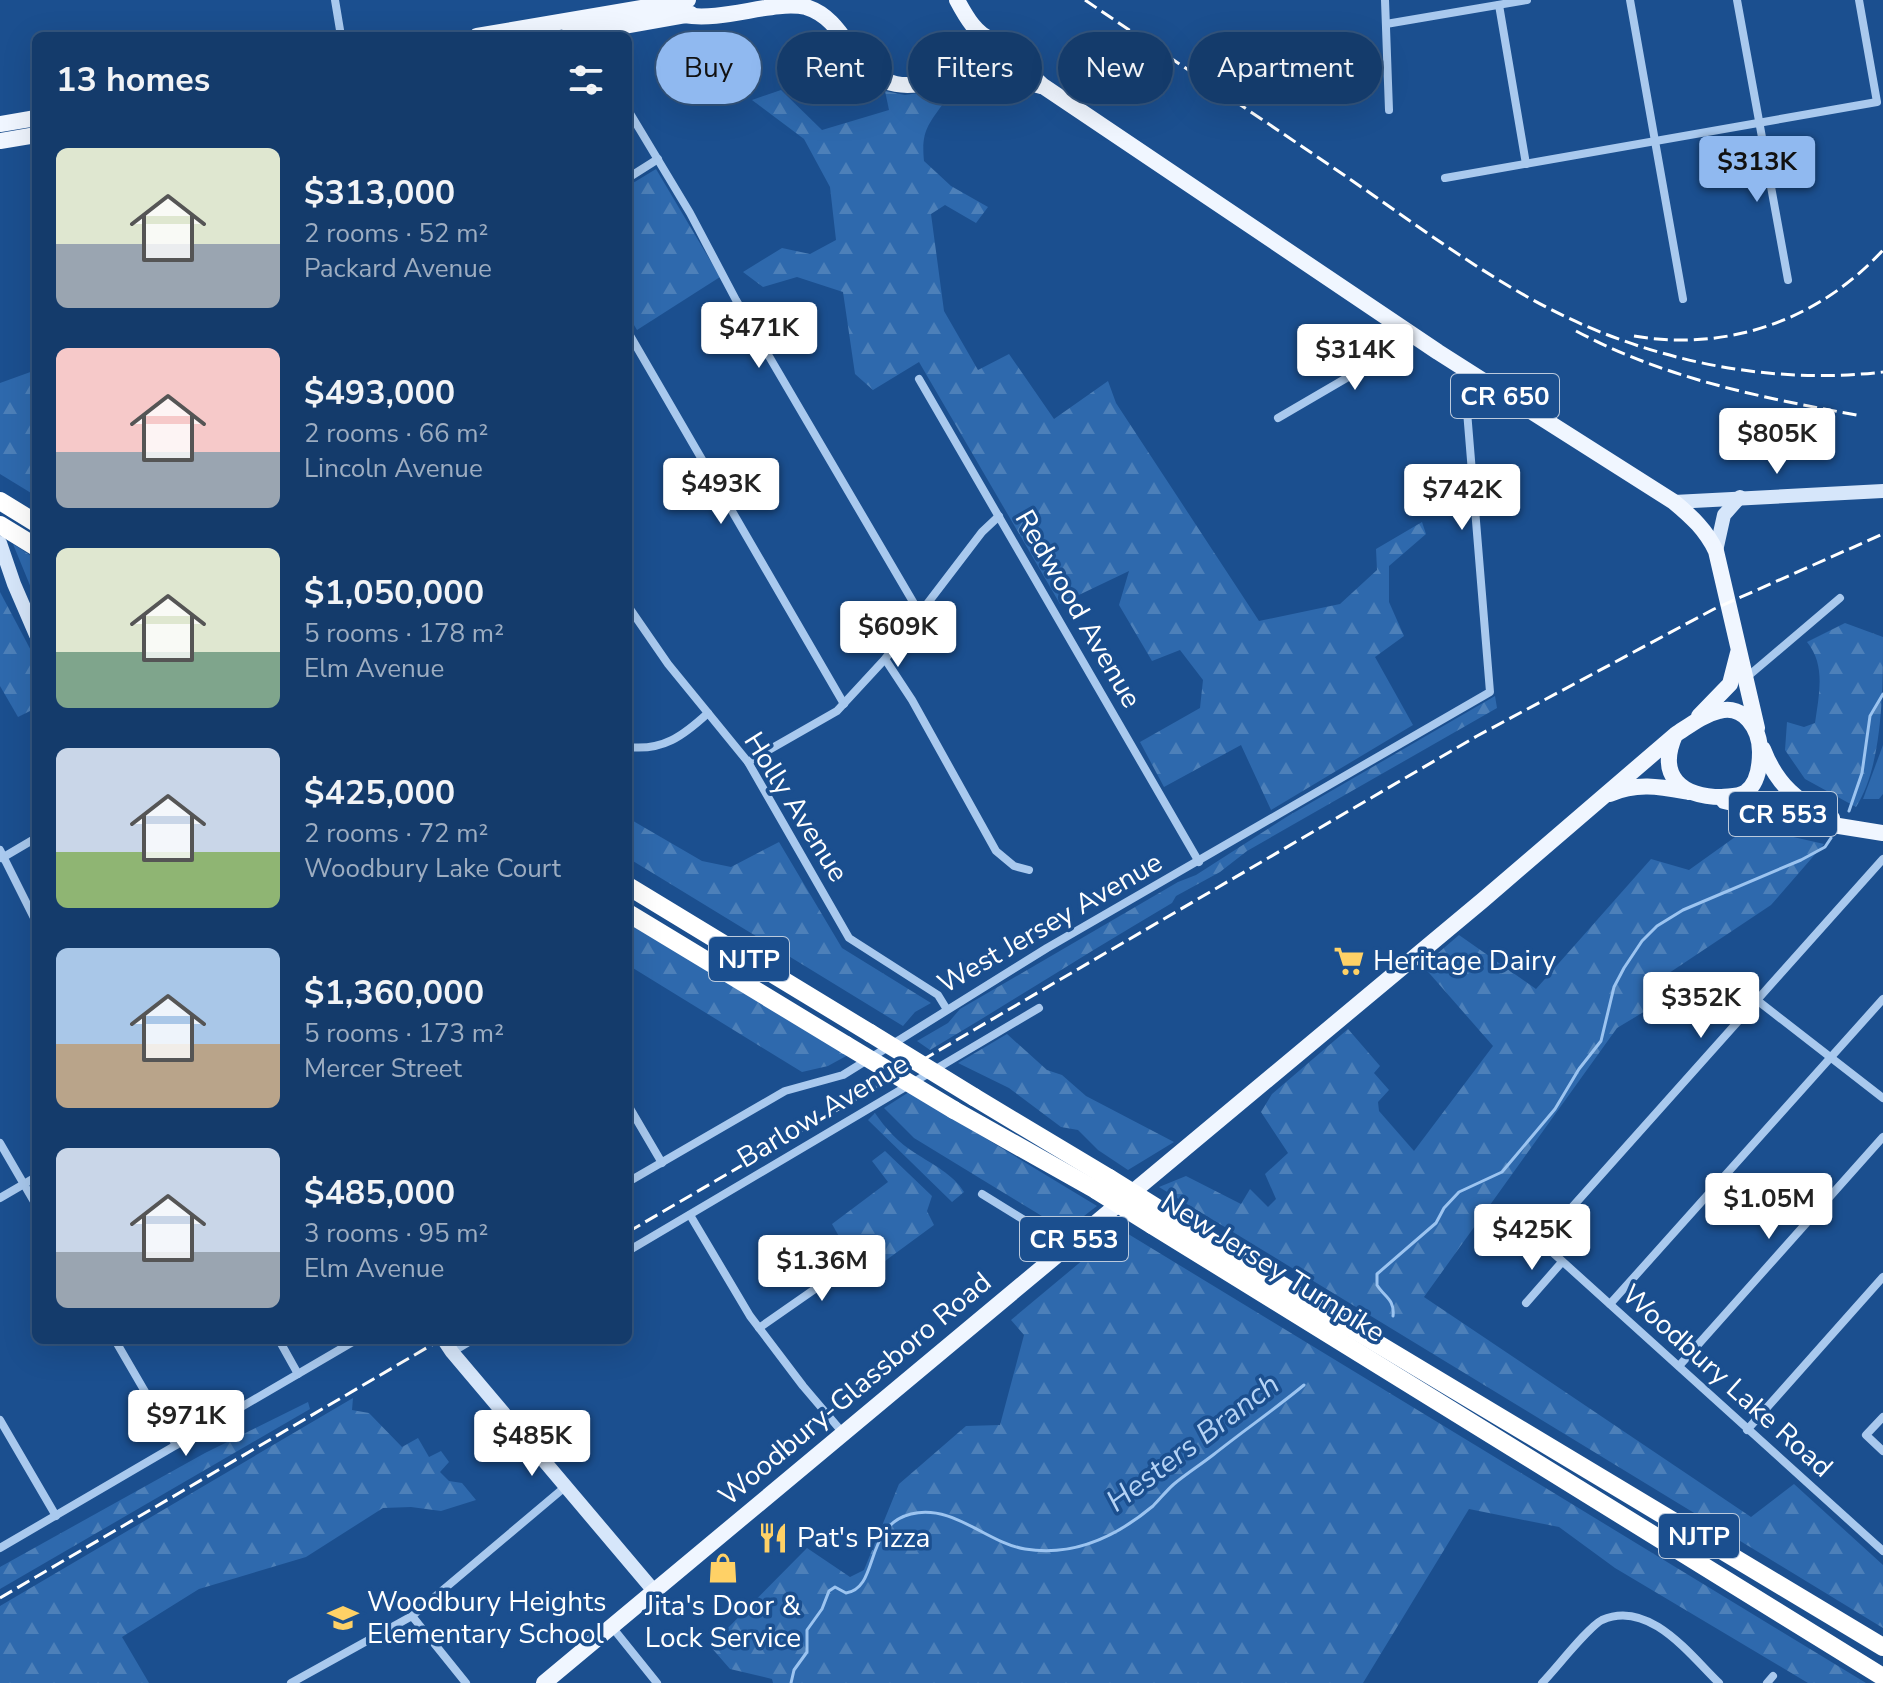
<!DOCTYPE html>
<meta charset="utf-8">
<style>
:root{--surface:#143b6b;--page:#214673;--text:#f1f3f6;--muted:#9dadc1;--line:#33557e;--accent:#90b9f0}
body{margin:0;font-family:"Nunito Sans",sans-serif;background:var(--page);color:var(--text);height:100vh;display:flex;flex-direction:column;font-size:30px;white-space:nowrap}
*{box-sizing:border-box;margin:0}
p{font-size:26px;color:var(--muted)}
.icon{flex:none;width:44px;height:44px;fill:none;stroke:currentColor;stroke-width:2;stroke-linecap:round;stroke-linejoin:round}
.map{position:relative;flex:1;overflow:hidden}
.drawer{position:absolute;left:32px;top:32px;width:600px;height:1312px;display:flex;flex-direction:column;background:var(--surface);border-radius:12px;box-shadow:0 8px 32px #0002,0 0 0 2px var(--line)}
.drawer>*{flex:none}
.banner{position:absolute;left:656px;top:32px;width:760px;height:72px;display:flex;gap:16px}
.price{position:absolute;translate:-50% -68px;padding:0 18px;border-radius:8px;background:#fff;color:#222;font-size:26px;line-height:52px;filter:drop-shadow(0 2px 4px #0008)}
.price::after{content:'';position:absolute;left:50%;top:48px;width:24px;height:18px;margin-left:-12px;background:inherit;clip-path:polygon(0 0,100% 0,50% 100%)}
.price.current{background:var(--accent);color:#111}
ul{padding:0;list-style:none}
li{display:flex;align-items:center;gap:24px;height:200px;padding:0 24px}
li span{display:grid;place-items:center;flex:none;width:224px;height:160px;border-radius:12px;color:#555}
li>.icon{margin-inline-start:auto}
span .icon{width:96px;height:96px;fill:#fffc;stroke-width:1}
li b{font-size:34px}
h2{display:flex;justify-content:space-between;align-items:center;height:96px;padding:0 24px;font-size:34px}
.tag{padding:0 28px;border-radius:36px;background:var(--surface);box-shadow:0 8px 32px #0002,0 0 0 2px var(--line);font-size:28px;line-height:72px}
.tag.current{background:var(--accent);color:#111}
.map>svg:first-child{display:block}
</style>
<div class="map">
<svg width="1883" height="1683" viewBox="0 0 1883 1683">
<defs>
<pattern id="forest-firs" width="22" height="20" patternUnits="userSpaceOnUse" patternTransform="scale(2)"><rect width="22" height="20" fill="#2e69ad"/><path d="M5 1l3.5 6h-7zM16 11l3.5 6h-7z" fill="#4d80b9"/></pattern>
</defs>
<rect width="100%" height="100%" fill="#1b4f8f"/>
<polygon fill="#2e69ad" points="1883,745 1883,794 1879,799 1863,799"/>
<g fill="url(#forest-firs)">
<path d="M781,90L822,130L889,110L885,91L905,95L940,90L945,101C928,125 921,131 924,161L951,186L988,207L976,223L945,205L931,214L944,311L978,370L1009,354L1054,419L1108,381L1116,403L1259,621L1340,604L1377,570L1376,549L1422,522L1426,534L1389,566V602L1404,636L1375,657L1413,725L1271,810L1241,745L1164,787L1140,742L1200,708L1203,680L1180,650L1152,661L1119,605L1129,571L1060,604L919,362L873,390L855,374L843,292L797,277L763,287L743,272L782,248L810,254L836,240L830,187L804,139L752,100Z"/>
<polygon points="656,169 720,277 637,330 628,315 628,186"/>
<polygon points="36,370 36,496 0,474 0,383"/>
<polygon points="13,544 36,559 36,600"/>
<polygon points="0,592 36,660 36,708 18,717 0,686"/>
<path d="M1845,623L1883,637C1883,689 1883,765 1856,807L1805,779L1785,750L1787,722L1804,727L1815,723C1819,695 1826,665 1807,642Z"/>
<path d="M1495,696L1497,708L1247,851L1220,872L1176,896L1172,903C1090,951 1011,1002 930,1050L917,1041L948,1023L960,1009L1178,882L1196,875L1288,816Z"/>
<polygon points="628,818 702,861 731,867 779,842 842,948 931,1003 915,1012 903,1026 628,858"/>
<polygon points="1749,827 1824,844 1771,905 1663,977 1657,1004 1617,1028 1424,1297 1751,1517 1794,1484 1883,1565 1883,1628 1159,1187 1186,1176 1241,1204 1250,1189 1268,1207 1276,1199 1265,1174 1288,1153 1261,1112 1272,1094 1348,1029 1380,1066 1374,1073 1389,1090 1378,1102 1379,1111 1414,1151 1493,1046 1423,966 1459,935 1536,989 1651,859 1689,870"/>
<polygon points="628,921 848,1055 828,1066 802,1072 628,965"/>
<polygon points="1007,1034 1047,1070 1062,1075 1086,1096 1174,1142 1128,1170 1098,1150 1078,1130 1061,1127 1009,1088 958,1063"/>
<polygon points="909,1092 1097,1206 1071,1226 1055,1224 914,1138 884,1108"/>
<path d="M875,1113C885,1128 899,1143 915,1153C932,1164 953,1174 964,1192L952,1202L868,1120Z"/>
<polygon points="885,1151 932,1196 927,1211 934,1225 885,1261 872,1239 850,1256 832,1224 888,1182 872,1161"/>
<polygon points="1120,1229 1866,1683 1808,1683 1615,1568 1559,1527 1469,1509 1363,1683 773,1683 772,1679 730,1669 710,1646 807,1548 850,1577 864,1570 899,1484 966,1426 1000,1425 1024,1335 1011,1320"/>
<polygon points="353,1398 352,1410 369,1413 402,1447 418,1438 429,1457 441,1451 449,1462 440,1472 449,1481 462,1483 476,1500 441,1511 411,1507 383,1508 306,1557 199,1589 122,1637 149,1683 0,1683 0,1606"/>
<polygon points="308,1402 310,1409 0,1589 0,1567 205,1453"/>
</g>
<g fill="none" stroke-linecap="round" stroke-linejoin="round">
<g stroke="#9cc4f0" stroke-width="3">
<polyline points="1849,811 1862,773 1870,716 1883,694"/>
<path d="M1393,1316C1395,1299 1384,1297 1377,1285V1274L1436,1223L1444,1208L1459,1192L1502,1172L1555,1109L1579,1069L1601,1041L1614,987L1624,968L1642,941L1657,926L1683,910L1801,860L1825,847L1831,838"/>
<path d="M791,1683L794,1670L807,1652V1630L822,1609L829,1591L835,1587L846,1593C880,1588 863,1526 911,1514C954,1504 985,1542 1025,1549C1073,1557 1116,1537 1153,1506C1160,1499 1166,1491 1174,1484C1186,1474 1200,1465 1213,1455C1243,1431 1275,1409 1304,1385"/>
</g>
<g stroke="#a9c9ee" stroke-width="8">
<polyline points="335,0 341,36"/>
<polyline points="1385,0 1389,110"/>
<polyline points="1630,0 1683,299"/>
<polyline points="1737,0 1788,280"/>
<polyline points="1499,5 1526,164"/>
<polyline points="1386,24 1527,0"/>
<polyline points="628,110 690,213 736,300 919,612"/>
<polyline points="628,178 658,159"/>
<polyline points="1445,178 1877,102 1859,0"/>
<polyline points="628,332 844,704"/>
<polyline points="919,379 1199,862"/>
<polyline points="1278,418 1415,338"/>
<polyline points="628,606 668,664 748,762 849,938 938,995 946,1008"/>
<polyline points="885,659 912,700 996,851 1014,866 1029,870"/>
<polyline points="1747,677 1840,598"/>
<path d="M628,747C663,751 683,736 708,713"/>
<polyline points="748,762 837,711 885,659 982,532 999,516"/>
<polyline points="0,850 36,922"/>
<polyline points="2,858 36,838"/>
<polyline points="1883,859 1541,1242 1883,1551"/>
<polyline points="1758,1001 1883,1098"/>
<polyline points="628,1105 662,1163"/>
<polyline points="0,1143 36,1205"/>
<polyline points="628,1182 785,1091 843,1075 1047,948 1490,692 1466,399 1467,372"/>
<polyline points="982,1194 1029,1223 1055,1254"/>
<polyline points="0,1198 36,1177"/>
<polyline points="690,1215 750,1316 803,1386 843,1433"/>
<polyline points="628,1251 1039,1008"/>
<polyline points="1526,1303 1562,1262"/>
<polyline points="1610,1304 1883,999"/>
<polyline points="759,1328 868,1252"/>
<polyline points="115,1340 176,1445"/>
<polyline points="279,1340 298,1374"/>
<polyline points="452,1352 472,1340"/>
<polyline points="1679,1366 1883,1137"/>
<polyline points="1883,1417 1866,1435 1883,1451"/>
<polyline points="0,1420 56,1516"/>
<polyline points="1747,1430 1883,1277"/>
<polyline points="0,1548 356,1340"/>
<polyline points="412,1616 466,1683"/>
<polyline points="612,1627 657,1683"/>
<polyline points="291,1683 412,1616 565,1487"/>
<path d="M1542,1683C1555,1670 1588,1627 1602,1620C1649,1599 1690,1655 1719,1683"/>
<polyline points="1767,1683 1773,1676"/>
</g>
<g stroke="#d6e6fa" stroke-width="14">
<polyline points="1674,502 1883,491"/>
<polyline points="0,543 14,584 36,635"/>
<polyline points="1716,551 1724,515 1740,497"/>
<polyline points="444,1340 452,1352 654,1591"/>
</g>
<g stroke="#f0f6ff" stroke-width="16">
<path d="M957,0C965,15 977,37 994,40L1043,86L1438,352L1674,502C1692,517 1706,530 1716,551L1757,728"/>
<path d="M684,15C724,22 772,0 806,7C849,20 851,75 896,84C917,88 941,79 963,76C990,72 1015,79 1041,86"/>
<polyline points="477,36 688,0"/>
<polyline points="567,36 691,14"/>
<path d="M967,75C983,67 993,60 994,40"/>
<polyline points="0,124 36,118"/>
<polyline points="0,141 36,135"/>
<polyline points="1699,716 1730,684 1738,653"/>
<path d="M1763,749C1776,783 1798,804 1832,818"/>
<path d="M1610,794C1637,782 1661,787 1689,792"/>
<polyline points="1724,801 1814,822 1883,833"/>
<path d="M544,1683L1483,900L1675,735C1689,726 1702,715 1719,711C1744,704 1760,729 1760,752C1760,765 1758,783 1746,792C1739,797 1731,796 1722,797C1681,797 1657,776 1675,735"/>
</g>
<g stroke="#fff" stroke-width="18">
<polyline points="0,501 36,523"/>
<polyline points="0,525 36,547"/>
<polyline points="628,886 870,1033"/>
<polyline points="628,913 846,1045"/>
<polyline points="974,1097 1109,1178"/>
<polyline points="954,1110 1096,1190"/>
<polyline points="1165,1213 1328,1314 1883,1647"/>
<polyline points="1152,1225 1883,1677"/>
</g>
<g stroke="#fff" stroke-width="3" stroke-dasharray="14 6" stroke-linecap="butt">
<path d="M1085,0C1170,58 1256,115 1341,173C1404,216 1466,263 1533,300C1638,358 1763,386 1883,372"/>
<path d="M1576,331C1666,379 1763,398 1862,416"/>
<path d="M1634,336C1728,352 1819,320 1883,250"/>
<polyline points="628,1232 1477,736 1714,609 1883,534"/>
<polyline points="0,1598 440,1340"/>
</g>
<g stroke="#fff" stroke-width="18">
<polyline points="870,1033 974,1097"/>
<polyline points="846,1045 954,1110"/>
<polyline points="1109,1178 1165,1213"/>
<polyline points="1096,1190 1152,1225"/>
</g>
</g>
<defs>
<g id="supermarket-bare" transform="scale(2.4)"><path d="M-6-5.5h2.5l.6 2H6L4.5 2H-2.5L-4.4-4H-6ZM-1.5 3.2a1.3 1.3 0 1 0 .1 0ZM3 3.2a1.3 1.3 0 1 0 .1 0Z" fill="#ffd166" stroke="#1b4f8f" stroke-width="2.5" paint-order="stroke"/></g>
<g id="restaurant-bare" transform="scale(2.4)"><path d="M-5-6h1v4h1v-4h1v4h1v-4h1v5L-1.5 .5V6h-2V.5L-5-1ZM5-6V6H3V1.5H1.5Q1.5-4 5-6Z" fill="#ffd166" stroke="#1b4f8f" stroke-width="2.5" paint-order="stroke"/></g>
<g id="shop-bare" transform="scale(2.4)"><path d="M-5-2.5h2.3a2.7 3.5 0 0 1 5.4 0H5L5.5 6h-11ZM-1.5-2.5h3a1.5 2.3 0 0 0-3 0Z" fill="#ffd166" stroke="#1b4f8f" stroke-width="2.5" paint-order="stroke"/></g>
<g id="school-bare" transform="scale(2.4)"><path d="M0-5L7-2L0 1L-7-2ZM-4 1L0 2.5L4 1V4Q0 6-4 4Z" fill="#ffd166" stroke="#1b4f8f" stroke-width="2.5" paint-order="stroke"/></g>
</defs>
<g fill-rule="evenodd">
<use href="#supermarket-bare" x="1349" y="961"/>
<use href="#restaurant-bare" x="773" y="1538"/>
<use href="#shop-bare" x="723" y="1568"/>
<use href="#school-bare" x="343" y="1618"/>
</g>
<g text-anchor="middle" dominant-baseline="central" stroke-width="7" stroke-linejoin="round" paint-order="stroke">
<g fill="#1b4f8f" stroke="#bbcadd" stroke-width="2">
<rect x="1451" y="374" width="108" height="44" rx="6"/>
<rect x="1729" y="792" width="108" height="44" rx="6"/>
<rect x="709" y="937" width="80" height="44" rx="6"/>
<rect x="1020" y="1217" width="108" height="44" rx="6"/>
<rect x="1659" y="1514" width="80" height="44" rx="6"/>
</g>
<g font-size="26" font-weight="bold" fill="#fff">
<text x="1505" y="396">CR 650</text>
<text x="1783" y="814">CR 553</text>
<text x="749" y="959">NJTP</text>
<text x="1074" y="1239">CR 553</text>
<text x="1699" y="1536">NJTP</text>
</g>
<g font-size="28" fill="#fff" stroke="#1b4f8f">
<text transform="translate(1078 609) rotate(60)">Redwood Avenue</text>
<text transform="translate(796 807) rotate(58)">Holly Avenue</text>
<text transform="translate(1050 923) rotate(-30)">West Jersey Avenue</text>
<text transform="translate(823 1111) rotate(-31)">Barlow Avenue</text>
<text transform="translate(1273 1267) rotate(32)">New Jersey Turnpike</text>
<text transform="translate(1727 1381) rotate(42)">Woodbury Lake Road</text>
<text transform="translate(855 1389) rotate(-40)">Woodbury-Glassboro Road</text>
</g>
<g font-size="28" fill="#fff" stroke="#1b4f8f" text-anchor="start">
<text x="1373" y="961">Heritage Dairy</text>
<text x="797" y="1538">Pat's Pizza</text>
<text x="367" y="1602">Woodbury Heights<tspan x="367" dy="32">Elementary School</tspan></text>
<text x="723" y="1606" text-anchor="middle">Jita's Door &amp;<tspan x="723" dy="32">Lock Service</tspan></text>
</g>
<g font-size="30" font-style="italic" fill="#b5d3f5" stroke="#1b4f8f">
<text transform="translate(1193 1443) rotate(-37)">Hesters Branch</text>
</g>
</g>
</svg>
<b class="price current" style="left:1757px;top:204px">$313K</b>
<b class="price" style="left:759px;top:370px">$471K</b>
<b class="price" style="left:1355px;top:392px">$314K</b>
<b class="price" style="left:1777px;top:476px">$805K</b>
<b class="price" style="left:721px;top:526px">$493K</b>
<b class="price" style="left:1462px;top:532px">$742K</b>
<b class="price" style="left:898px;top:669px">$609K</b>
<b class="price" style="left:1701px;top:1040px">$352K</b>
<b class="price" style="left:1769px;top:1241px">$1.05M</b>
<b class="price" style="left:1532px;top:1272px">$425K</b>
<b class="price" style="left:822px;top:1303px">$1.36M</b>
<b class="price" style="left:186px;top:1458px">$971K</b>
<b class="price" style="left:532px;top:1478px">$485K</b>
<div class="banner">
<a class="tag current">Buy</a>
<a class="tag">Rent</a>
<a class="tag">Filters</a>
<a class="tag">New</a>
<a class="tag">Apartment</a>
</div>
<section class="drawer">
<h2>13 homes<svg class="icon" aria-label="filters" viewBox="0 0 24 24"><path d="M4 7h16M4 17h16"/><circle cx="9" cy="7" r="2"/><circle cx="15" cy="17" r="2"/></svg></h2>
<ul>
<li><span style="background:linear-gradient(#dfe7d0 60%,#9aa5b1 0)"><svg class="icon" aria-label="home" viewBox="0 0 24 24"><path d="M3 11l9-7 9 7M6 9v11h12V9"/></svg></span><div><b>$313,000</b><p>2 rooms · 52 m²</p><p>Packard Avenue</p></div></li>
<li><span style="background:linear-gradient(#f6c9c9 65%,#9aa5b1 0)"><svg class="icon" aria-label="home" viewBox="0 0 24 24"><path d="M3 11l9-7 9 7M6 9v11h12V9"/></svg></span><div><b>$493,000</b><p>2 rooms · 66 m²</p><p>Lincoln Avenue</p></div></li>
<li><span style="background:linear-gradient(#dfe7d0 65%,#7fa58c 0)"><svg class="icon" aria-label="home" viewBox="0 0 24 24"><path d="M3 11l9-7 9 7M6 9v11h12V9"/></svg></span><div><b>$1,050,000</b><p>5 rooms · 178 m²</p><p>Elm Avenue</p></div></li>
<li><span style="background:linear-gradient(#c9d6e8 65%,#8fb573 0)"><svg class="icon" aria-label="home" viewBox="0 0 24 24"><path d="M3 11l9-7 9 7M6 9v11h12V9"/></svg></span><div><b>$425,000</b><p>2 rooms · 72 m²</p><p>Woodbury Lake Court</p></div></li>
<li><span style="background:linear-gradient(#a9c7e8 60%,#b9a48a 0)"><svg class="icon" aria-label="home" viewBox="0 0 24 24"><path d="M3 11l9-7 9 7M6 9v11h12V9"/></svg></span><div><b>$1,360,000</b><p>5 rooms · 173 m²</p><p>Mercer Street</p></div></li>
<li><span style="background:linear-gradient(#c9d6e8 65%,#9aa5b1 0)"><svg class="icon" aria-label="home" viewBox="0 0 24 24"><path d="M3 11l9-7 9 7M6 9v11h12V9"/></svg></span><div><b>$485,000</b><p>3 rooms · 95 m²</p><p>Elm Avenue</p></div></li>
</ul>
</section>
</div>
